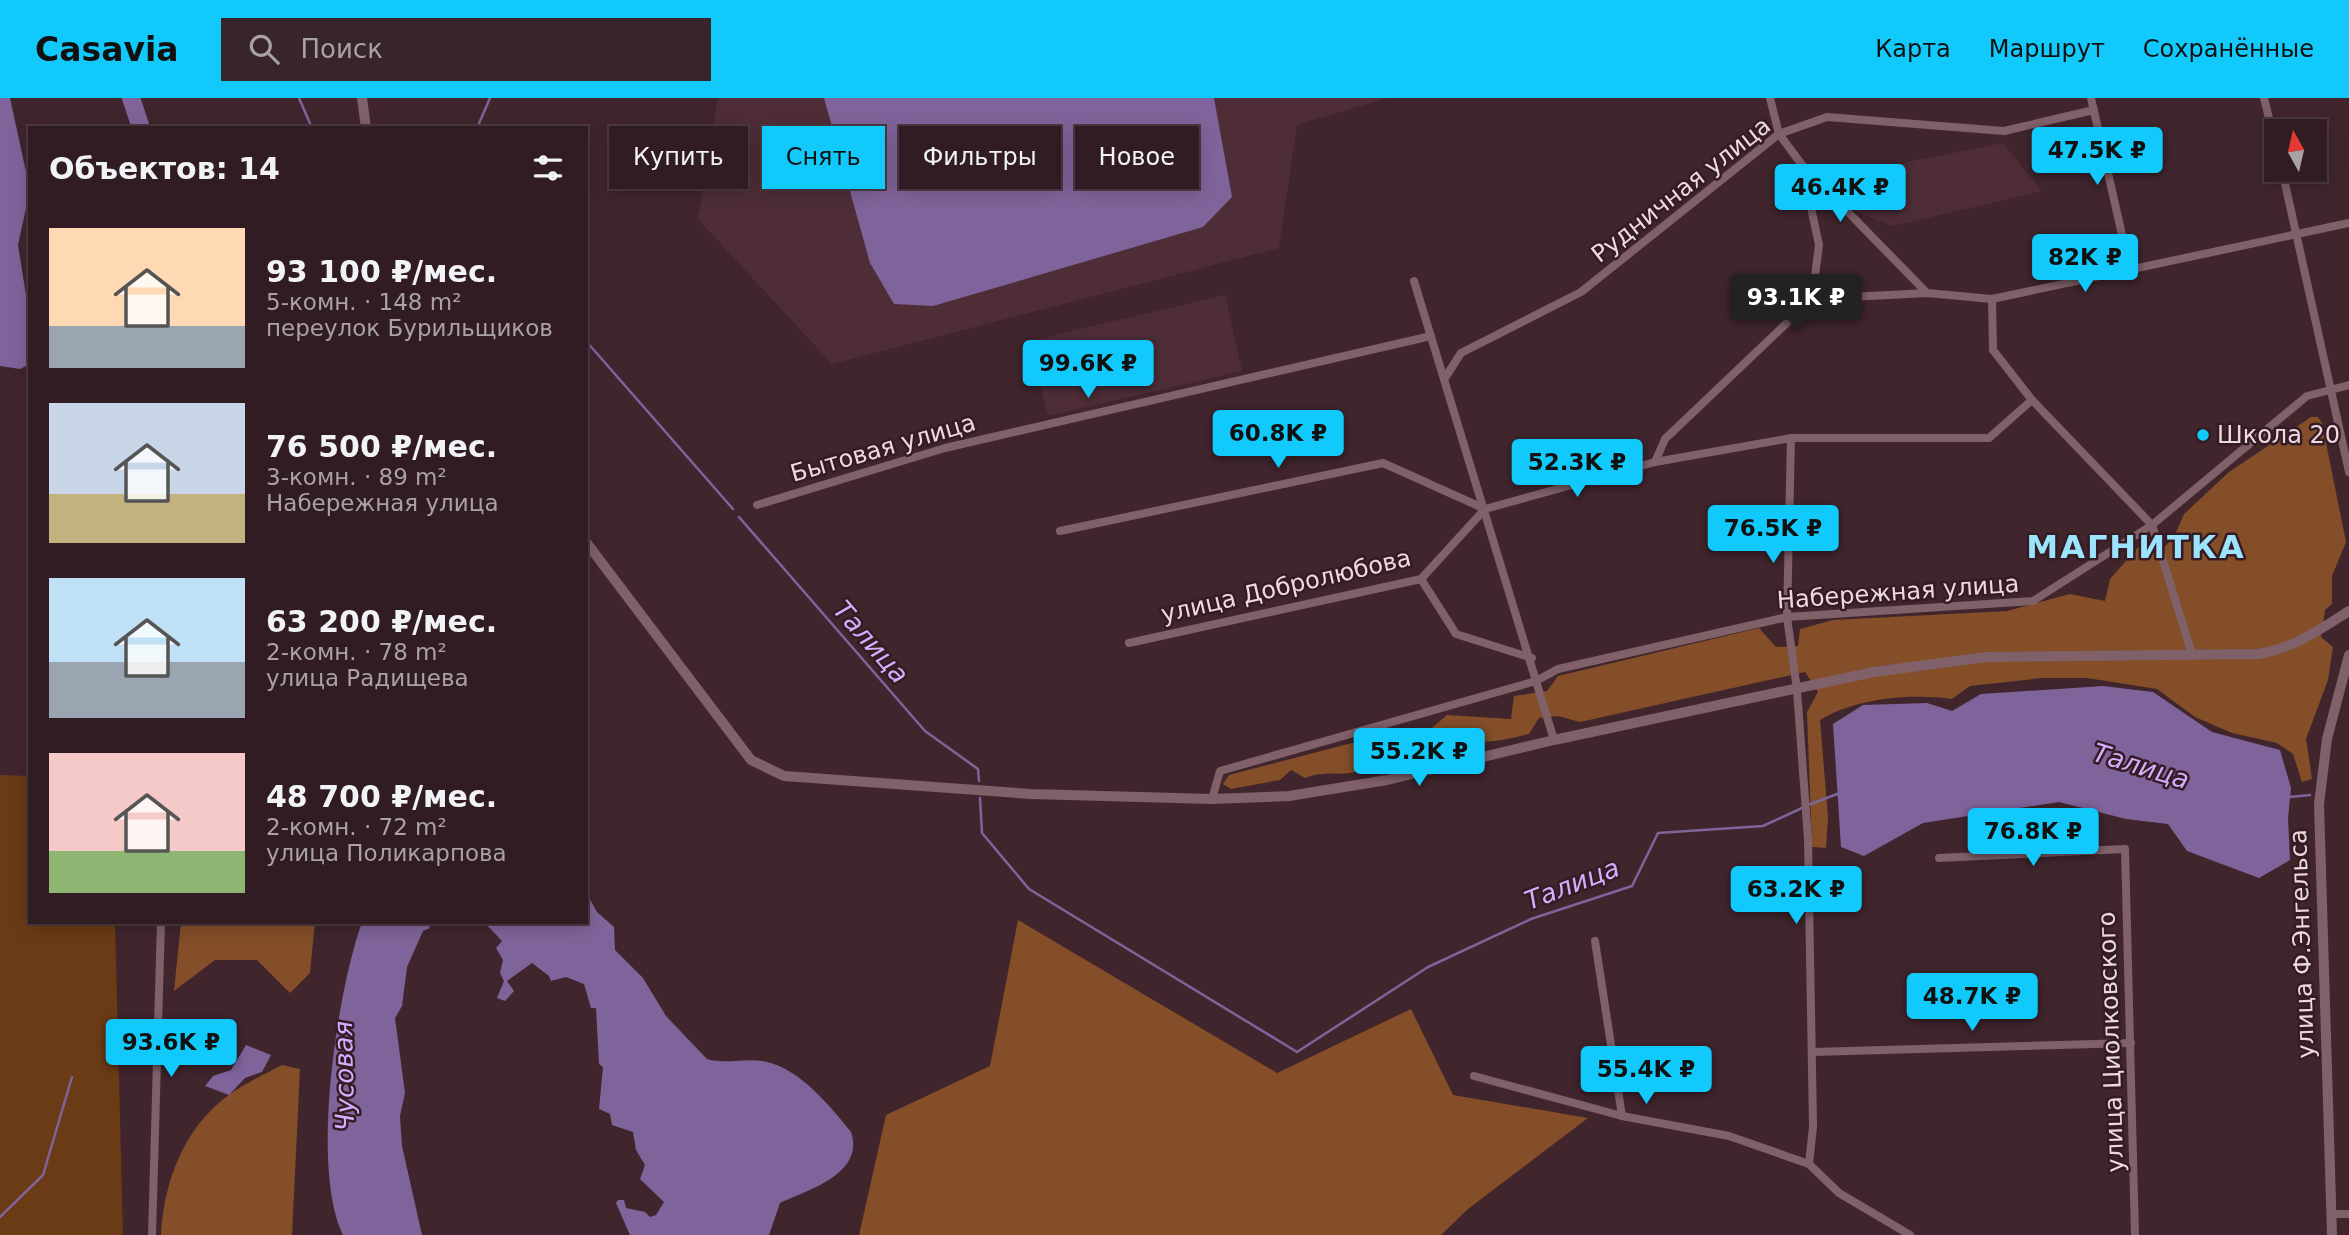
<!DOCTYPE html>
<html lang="ru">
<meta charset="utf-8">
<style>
:root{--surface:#301c22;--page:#38252a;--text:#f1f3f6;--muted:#a8a1a5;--line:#4b3a40;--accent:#11cafb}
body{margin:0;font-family:"DejaVu Sans",sans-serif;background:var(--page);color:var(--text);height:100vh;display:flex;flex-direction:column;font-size:26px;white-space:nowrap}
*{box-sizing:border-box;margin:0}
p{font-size:23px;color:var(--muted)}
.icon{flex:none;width:38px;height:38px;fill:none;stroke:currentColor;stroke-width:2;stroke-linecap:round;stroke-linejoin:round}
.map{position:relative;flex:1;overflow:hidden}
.details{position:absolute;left:28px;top:28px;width:560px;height:798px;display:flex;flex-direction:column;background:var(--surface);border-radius:0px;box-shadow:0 4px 18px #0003,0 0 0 2px var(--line)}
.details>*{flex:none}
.hud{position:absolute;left:609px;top:28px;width:665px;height:63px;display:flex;gap:14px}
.needle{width:46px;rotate:352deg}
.tools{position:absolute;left:2264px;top:21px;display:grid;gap:14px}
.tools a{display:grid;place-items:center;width:63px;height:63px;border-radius:0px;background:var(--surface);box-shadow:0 4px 18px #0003,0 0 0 2px var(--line);font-size:35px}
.price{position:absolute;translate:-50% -60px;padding:0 16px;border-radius:7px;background:var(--accent);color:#111;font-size:23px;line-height:46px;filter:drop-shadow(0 2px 4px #0008)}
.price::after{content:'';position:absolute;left:50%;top:42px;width:21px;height:16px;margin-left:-10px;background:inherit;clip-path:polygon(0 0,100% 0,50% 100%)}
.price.current{background:#222;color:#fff}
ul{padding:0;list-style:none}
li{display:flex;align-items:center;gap:21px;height:175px;padding:0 21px}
li span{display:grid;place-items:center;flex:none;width:196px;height:140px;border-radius:0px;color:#555}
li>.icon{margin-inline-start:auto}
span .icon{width:84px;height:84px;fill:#fffc;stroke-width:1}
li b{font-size:30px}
h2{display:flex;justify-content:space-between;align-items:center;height:84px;padding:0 21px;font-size:30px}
.tag{padding:0 24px;border-radius:0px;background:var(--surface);box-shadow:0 4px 18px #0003,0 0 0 2px var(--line);font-size:24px;line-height:63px}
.tag.current{background:var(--accent);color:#111}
header{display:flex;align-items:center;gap:42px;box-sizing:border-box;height:98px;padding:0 35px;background:var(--accent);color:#111}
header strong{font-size:33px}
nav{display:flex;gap:38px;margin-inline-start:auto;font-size:24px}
.search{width:490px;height:63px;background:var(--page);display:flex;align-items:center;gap:18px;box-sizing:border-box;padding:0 24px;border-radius:0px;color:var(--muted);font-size:26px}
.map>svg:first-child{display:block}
</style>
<header>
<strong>Casavia</strong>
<div class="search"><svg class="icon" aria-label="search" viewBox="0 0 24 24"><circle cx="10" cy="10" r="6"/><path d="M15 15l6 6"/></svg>Поиск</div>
<nav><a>Карта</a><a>Маршрут</a><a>Сохранённые</a></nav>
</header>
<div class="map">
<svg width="2349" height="1137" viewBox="0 0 2349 1137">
<rect width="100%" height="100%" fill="#40252d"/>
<g fill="#4e2d37">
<polygon points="718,0 1387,0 1297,27 1279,150 832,266 698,121"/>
<polygon points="2003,45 2042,93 1893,128 1857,114 1838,78"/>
<polygon points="1225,197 1242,273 1048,318 1029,243"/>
</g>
<polygon fill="#6b3b15" points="0,677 30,678 30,824 115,824 123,1137 0,1137"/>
<g fill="#834e28">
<path d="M2311,319H2318L2322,325L2346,444L2332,478V506L2325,512L2321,539L2333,549L2328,582L2306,641L2312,681L2302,684L2293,656L2277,645L2232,635L2195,619L2157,591L2087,580H2042L1970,588L1952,601C1912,595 1855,600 1820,622L1828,719L1826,750L1812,749L1807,614L1818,594L1805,574L1580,624L1558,618L1539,620L1529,636C1497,644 1473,648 1441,638L1422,653L1392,662L1380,657C1349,688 1338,668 1305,680L1291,672L1280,682L1231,691L1223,686L1229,677L1371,640C1408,651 1419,641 1447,617L1511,621L1514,598L1547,593L1558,578L1759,530L1776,549L1798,548L1800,531L1833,522L2007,513L2070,496L2105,503L2110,481L2142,445L2156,458L2174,439L2184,416L2229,374Z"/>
<polygon points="1018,822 1277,975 1411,911 1453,997 1588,1020 1468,1111 1441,1137 859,1137 886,1017 990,968"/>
<polygon points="181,824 315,824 310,875 290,895 257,862 215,862 174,893"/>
<path d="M282,967L300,971L292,1137H161C164,1083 184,1029 230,996C246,985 265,976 282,967Z"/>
</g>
<g fill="#7f649b">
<polygon points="0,0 10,0 30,92 18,147 30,222 30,266 20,271 0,268"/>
<polygon points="824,0 1214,0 1232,99 1203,129 933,208 894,206 870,165"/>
<polygon points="2103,588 2153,594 2212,634 2280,652 2291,690 2288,720 2290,762 2259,780 2187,753 2168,726 2126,721 2059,704 1923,725 1864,758 1841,749 1833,626 1863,607 1927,605 1952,613 1981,596"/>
<path d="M586,794L597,814L614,829L615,852L643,880L666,918L707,961C726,967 748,959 767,964C800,971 831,1009 851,1034C865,1076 808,1092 780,1105L769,1137H630L616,1105L618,1102H624L626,1110L645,1114L650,1119L656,1117L664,1104L640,1081L645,1067L636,1052L633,1034L612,1027L610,1016L599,1011L603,969L599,966L596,910H591L584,886L566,879L551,883L549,878L532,865L507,883L514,893L505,903L497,900L504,883L500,875L503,862L496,850L502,843L484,824H586Z"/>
<path d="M362,824H428L430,830L423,833L407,869L402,908L395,920L405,995L400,1018L402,1048L422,1137H343C310,1070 337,894 362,824Z"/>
<polygon points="246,947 271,957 262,974 245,980 229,997 205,988 213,978 231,972"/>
</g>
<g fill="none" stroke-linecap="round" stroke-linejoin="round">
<g stroke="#7f649b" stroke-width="2.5">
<polyline points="299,0 312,30"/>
<polyline points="477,30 490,0"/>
<polyline points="586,243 733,411"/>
<polyline points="739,419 925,633 978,671 979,683"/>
<polyline points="2289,699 2310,697"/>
<polyline points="980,700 982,735 1029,791 1297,954 1428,869 1531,821 1632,788 1658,735 1763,728 1802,710"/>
<polyline points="1808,707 1840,695"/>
<polyline points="0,1119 43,1077 72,979"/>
</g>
<polyline stroke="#7f649b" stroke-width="18" points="131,0 141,30"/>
<g stroke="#806069" stroke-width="8">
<polyline points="1770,0 1779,36 1802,67 1927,195"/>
<polyline points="2091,0 2130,172"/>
<polyline points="2264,0 2277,52"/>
<polyline points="2282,72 2349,374"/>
<polyline points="1414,183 1554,642"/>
<polyline points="1812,201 1927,195 1992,201 2349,125"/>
<polyline points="1992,201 1993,252 2032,302 2152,427 2192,556"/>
<polyline points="1445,280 1461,255 1581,194 1779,36 1827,19 2004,33 2094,12"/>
<polyline points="1791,340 1787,519 1797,592 1808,741 1813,1029 1809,1066"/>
<polyline points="1655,364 1665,341 1812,201 1819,147 1802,67"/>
<polyline points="757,407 945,350 1431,238"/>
<polyline points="1060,433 1383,365 1485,411"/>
<polyline points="1421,481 1456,536 1532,560"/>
<polyline points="1129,545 1421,481 1485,411 1655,364 1791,340 1989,340 2032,302"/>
<polyline points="1212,701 1220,673 1536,583 1558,571 1787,519 2033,503 2152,427 2307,298 2349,287"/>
<polyline points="1939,760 2125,751 2135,1137"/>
<polyline points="1595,843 1622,1018"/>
<polyline points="1812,954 2131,945"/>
<polyline points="1474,978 1622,1018 1729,1038 1809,1066 1839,1095 1910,1137"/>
<polyline points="2331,1116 2349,1116"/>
<polyline points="152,1137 161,824"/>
</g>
<g stroke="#806069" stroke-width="10">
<polyline points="362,0 366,30"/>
<path d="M586,444L751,662L784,678L1031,696L1212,701L1289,698L1387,682L1554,642L1874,574L1986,559L2258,556C2294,550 2319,532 2349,513"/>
<polyline points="2332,1137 2319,706 2327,641 2349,557"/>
</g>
</g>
<circle fill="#11cafb" stroke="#351b23" stroke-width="2.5" cx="2203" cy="337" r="7"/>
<g text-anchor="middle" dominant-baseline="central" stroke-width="5" stroke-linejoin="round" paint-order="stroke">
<g font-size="24" fill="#eddadf" stroke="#351b23">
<text transform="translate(1681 92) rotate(-38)">Рудничная улица</text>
<text transform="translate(883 350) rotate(-16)">Бытовая улица</text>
<text transform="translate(1286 488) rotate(-13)">улица Добролюбова</text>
<text transform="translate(1898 494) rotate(-4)">Набережная улица</text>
<text transform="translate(2302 846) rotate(-92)">улица Ф.Энгельса</text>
<text transform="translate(2111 944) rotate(-92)">улица Циолковского</text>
</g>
<g font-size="24" fill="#eddadf" stroke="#351b23" text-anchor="start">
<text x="2217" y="337">Школа 20</text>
</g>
<g font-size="26" font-style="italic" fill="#d4adff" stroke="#351b23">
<text transform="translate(871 544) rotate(49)">Талица</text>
<text transform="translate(2141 668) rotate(17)">Талица</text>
<text transform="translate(1572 786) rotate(-21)">Талица</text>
<text transform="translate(344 978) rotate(-91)">Чусовая</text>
</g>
<g font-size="32" font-weight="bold" letter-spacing="2" fill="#9ce3fe" stroke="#351b23">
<text x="2136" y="449">МАГНИТКА</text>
</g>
</g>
</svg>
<div class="tools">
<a><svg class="needle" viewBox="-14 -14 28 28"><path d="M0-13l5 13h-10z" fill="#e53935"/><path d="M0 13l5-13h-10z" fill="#a8a1a5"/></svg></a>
</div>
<b class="price" style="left:2097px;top:89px">47.5K ₽</b>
<b class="price" style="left:1840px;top:126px">46.4K ₽</b>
<b class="price" style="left:2085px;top:196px">82K ₽</b>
<b class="price current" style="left:1796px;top:236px">93.1K ₽</b>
<b class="price" style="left:1088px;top:302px">99.6K ₽</b>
<b class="price" style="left:1278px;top:372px">60.8K ₽</b>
<b class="price" style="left:1577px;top:401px">52.3K ₽</b>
<b class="price" style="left:1773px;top:467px">76.5K ₽</b>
<b class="price" style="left:1419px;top:690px">55.2K ₽</b>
<b class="price" style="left:2033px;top:770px">76.8K ₽</b>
<b class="price" style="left:1796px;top:828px">63.2K ₽</b>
<b class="price" style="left:1972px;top:935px">48.7K ₽</b>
<b class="price" style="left:171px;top:981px">93.6K ₽</b>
<b class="price" style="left:1646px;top:1008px">55.4K ₽</b>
<div class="hud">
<a class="tag">Купить</a>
<a class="tag current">Снять</a>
<a class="tag">Фильтры</a>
<a class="tag">Новое</a>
</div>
<section class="details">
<h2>Объектов: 14<svg class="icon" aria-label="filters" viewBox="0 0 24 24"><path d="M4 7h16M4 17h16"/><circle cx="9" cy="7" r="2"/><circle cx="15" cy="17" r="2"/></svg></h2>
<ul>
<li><span style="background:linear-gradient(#ffd9b3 70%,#9aa5b1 0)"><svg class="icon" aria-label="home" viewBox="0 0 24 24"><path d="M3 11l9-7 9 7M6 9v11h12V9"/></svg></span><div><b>93 100 ₽/мес.</b><p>5-комн. · 148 m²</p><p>переулок Бурильщиков</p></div></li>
<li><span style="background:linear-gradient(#c9d6e8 65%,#c2b280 0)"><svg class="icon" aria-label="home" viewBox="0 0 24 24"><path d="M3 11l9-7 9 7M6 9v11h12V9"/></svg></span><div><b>76 500 ₽/мес.</b><p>3-комн. · 89 m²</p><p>Набережная улица</p></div></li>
<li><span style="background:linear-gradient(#bfe0f5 60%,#9aa5b1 0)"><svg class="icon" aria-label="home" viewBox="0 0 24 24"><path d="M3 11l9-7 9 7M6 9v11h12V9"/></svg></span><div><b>63 200 ₽/мес.</b><p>2-комн. · 78 m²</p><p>улица Радищева</p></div></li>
<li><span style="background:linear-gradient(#f6c9c9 70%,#8fb573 0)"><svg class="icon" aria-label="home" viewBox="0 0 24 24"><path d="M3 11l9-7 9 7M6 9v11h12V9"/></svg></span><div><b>48 700 ₽/мес.</b><p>2-комн. · 72 m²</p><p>улица Поликарпова</p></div></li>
</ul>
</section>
</div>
